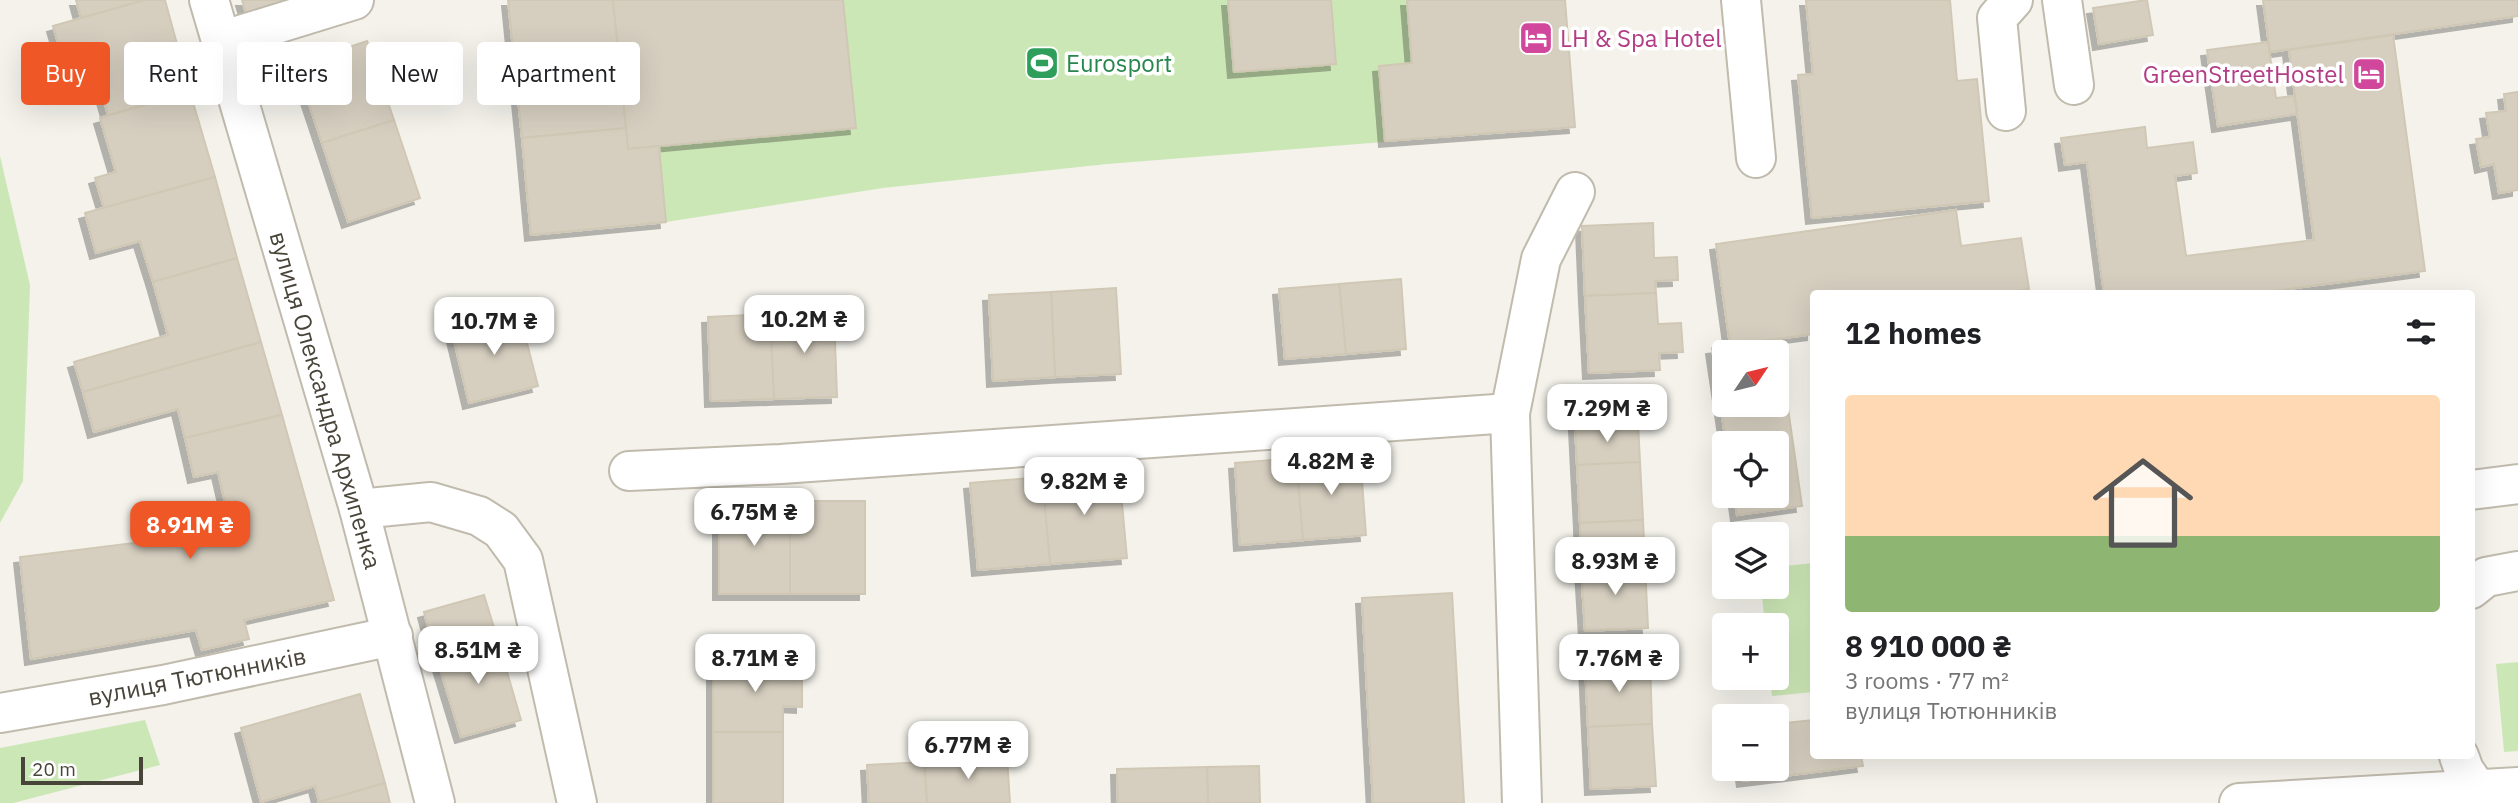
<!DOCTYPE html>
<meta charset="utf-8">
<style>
:root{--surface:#fff;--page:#f2f2f2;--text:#202124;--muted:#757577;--accent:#f05726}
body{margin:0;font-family:"IBM Plex Sans",sans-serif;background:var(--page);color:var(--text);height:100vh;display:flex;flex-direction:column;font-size:26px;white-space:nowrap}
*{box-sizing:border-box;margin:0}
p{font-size:23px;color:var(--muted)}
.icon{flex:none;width:38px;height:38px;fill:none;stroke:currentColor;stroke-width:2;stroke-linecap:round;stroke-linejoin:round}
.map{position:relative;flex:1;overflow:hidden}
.panel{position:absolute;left:1810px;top:290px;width:665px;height:469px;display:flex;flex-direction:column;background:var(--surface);border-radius:7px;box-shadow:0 7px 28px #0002}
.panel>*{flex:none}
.guide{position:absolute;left:21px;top:42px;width:665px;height:63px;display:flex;gap:14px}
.needle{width:46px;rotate:55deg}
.fabs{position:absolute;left:1712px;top:340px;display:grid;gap:14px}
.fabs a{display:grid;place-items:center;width:77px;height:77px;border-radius:7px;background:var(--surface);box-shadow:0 7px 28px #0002;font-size:35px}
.scale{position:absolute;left:21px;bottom:18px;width:122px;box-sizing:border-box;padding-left:7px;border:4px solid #484439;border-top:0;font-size:19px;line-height:24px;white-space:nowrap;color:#484439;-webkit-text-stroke:5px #fff;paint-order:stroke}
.price{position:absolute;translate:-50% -60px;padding:0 16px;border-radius:14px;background:#fff;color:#222;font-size:23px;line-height:46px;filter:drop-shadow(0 2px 4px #0008)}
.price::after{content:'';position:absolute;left:50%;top:42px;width:21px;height:16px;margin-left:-10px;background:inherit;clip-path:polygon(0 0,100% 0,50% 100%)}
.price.current{background:var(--accent);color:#fff}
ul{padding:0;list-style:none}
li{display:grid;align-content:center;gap:14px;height:371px;padding:0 35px}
li span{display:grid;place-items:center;height:217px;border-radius:7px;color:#555}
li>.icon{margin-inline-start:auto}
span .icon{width:126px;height:126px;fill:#fffc;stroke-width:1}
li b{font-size:30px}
h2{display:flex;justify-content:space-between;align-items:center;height:84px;padding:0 35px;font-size:30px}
.chip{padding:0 24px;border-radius:7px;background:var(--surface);box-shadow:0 7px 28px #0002;font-size:24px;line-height:63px}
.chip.current{background:var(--accent);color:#fff}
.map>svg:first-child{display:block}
</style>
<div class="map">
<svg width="2518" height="803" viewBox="0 0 2518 803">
<defs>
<filter id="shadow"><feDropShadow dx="-6" dy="6" stdDeviation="0" flood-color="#0004"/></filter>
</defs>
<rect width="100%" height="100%" fill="#f4f2eb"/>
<g fill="#cce7b6">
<polygon points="508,0 1565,0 1575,127 1107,164 883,188 666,222 531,235"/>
<polygon points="0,156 30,285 23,481 0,523"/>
<polygon points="1813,563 1813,692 1772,696 1770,677 1776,677 1776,625 1765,625 1761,586 1776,586 1776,567"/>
<polygon points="2518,662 2518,751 2504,752 2496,664"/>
<polygon points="145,720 160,765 13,803 0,803 0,748"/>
</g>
<g fill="#d6cfc0" stroke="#d0c8b4" stroke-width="2" fill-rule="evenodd" filter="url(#shadow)">
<polygon points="76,0 145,0 81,18"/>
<polygon points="145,0 165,0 190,92 108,115 89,49 62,56 53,26"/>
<polygon points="242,0 293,0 246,13"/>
<polygon points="508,0 613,0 626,128 522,138"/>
<polygon points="613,0 843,0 856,128 628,149"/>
<polygon points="1228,0 1331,0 1336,64 1234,72"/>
<polygon points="1407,0 1565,0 1575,127 1385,141 1379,66 1412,63"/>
<polygon points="1806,0 1950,0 1957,81 1977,79 1989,201 1812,218 1798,75 1813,74"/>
<polygon points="2147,0 2153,35 2099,44 2093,8"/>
<polygon points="2263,0 2518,0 2518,16 2270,52"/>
<polygon points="2393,35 2425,271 2249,294 2104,294 2087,162 2065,165 2061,138 2145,127 2147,148 2193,142 2197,173 2175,176 2186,256 2314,240 2289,50"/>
<polygon points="367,41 394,120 322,143 296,65"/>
<polygon points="2268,42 2276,98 2294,96 2297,114 2218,126 2207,50"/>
<polygon points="190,92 215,177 104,208 95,178 116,172 100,118"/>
<polygon points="2518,92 2518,190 2499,193 2494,164 2481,167 2476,139 2490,137 2486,113 2506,111 2504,94"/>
<polygon points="394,120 420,198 348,222 322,143"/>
<polygon points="626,128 628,149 659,146 666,222 531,235 522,138"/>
<polygon points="215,177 237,258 153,282 140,241 96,253 85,213"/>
<polygon points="1956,210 1961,246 2021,238 2029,289 1994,294 1813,294 1813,334 1730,345 1716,244"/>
<polygon points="1653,223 1654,258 1677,257 1678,280 1655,281 1656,293 1585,296 1582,226"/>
<polygon points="237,258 261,342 83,392 74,362 168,335 153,282"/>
<polygon points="1401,279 1406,349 1346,354 1339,284"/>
<polygon points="1339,284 1346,354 1285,359 1279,289"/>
<polygon points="1116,288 1121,374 1055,377 1051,292"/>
<polygon points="1051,292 1055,377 993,381 989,295"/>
<polygon points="1656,293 1658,324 1681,323 1683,352 1659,353 1660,370 1589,373 1585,296"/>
<polygon points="519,312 538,386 469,403 451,328"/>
<polygon points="834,312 837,397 774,399 770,314"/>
<polygon points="770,314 774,399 711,401 708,317"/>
<path d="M1778,339L1802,506L1737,515L1734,495H1776V443H1726L1712,348ZM1724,352H1776V404H1724Z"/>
<polygon points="261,342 282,415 185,438 178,409 94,432 83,392"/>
<polygon points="282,415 334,600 244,620 249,639 202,650 196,630 31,659 20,557 214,533 215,542 242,534 237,513 228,515 218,472 194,477 185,438"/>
<polygon points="1638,422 1640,462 1577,465 1575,425"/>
<polygon points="1360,454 1366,535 1303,540 1296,458"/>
<polygon points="1296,458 1303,540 1240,545 1235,463"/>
<polygon points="1640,462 1643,520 1580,523 1577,465"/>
<polygon points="1119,471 1127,558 1050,564 1042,477"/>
<polygon points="1042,477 1050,564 978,570 970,483"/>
<rect x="719" y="501" width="71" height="93"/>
<rect x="790" y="501" width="75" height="93"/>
<polygon points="1643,520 1645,564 1581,567 1580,523"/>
<polygon points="1645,564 1648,628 1585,631 1581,567"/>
<polygon points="1452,593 1464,803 1373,803 1362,598"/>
<polygon points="484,595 496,634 435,652 424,612"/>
<polygon points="496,634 521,720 461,737 435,652"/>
<polygon points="713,660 802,660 802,707 783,706 783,732 713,732"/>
<polygon points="1650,661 1652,724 1588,727 1585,664"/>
<polygon points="360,694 385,783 319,802 315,786 261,802 241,728"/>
<polygon points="1813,720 1813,756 1861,756 1863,766 1743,781 1741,768 1776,768 1776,724"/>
<polygon points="1652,724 1656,786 1591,789 1588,727"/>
<rect x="713" y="732" width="70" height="71"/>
<polygon points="1007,757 1010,803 927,803 924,762"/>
<polygon points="924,762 927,803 869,803 867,765"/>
<polygon points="1259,766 1260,803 1208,803 1207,767"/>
<polygon points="1207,767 1208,803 1118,803 1117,769"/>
<polygon points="385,783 390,803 320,803 319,802"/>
</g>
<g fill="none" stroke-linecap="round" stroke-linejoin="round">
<g stroke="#c0bbad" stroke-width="42">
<g id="minor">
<polyline points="209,0 359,509 435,803"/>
<polyline points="1741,0 1756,158"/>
<polyline points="2062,0 2074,85"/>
<polyline points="221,41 354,0"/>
<polyline points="2006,111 1997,18 2013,0"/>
<polyline points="629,471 781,464 1510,413"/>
<polyline points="2471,490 2518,484"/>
<polyline points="359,509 431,502 479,516 501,530 523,560 577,803"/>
<polyline points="2471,589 2486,577 2518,571"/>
<polyline points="0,713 163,685 393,636"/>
<polyline points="2459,756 2464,770 2477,789"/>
<polyline points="1522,803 1510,413 1541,259 1575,192"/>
<polyline points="2239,803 2518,787"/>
</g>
</g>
<use href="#minor" stroke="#fff" stroke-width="38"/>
</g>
<defs>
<g id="hotel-square" transform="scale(1.75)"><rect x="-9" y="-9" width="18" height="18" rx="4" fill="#d1479c" stroke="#fff"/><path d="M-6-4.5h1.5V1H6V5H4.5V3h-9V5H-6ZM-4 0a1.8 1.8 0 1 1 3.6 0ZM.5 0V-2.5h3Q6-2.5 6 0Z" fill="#fff"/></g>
<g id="stadium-square" transform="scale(1.75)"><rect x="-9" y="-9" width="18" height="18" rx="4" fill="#2e9e5b" stroke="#fff"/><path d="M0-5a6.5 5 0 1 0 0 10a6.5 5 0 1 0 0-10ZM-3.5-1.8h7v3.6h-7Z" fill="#fff"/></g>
</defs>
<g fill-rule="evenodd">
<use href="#hotel-square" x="1536" y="38"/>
<use href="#stadium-square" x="1042" y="63"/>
<use href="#hotel-square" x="2369" y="74"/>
</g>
<g text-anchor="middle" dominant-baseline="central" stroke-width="7" stroke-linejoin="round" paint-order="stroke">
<g font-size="24" fill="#b23c85" stroke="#fff" text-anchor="start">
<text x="1560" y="38">LH &amp; Spa Hotel</text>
<text x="2344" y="74" text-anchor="end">GreenStreetHostel</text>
</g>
<g font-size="24" fill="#27864d" stroke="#fff" text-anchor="start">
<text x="1066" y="63">Eurosport</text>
</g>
<g font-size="24" fill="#484439" stroke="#fff">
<text transform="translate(326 400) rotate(74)">вулиця Олександра Архипенка</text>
<text transform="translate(197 676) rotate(-11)">вулиця Тютюнників</text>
</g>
</g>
</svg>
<div class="fabs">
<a><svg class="needle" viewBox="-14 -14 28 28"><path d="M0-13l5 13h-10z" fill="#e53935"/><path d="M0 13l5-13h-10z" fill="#757577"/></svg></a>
<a><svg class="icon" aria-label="locate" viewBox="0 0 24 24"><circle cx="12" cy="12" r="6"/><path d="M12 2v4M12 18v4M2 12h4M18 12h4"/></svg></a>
<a><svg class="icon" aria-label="layers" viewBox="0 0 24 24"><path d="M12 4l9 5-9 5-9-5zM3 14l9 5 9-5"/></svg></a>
<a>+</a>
<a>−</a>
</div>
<div class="scale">20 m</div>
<b class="price" style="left:804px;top:355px">10.2M ₴</b>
<b class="price" style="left:494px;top:357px">10.7M ₴</b>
<b class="price" style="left:1607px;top:444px">7.29M ₴</b>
<b class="price" style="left:1331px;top:497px">4.82M ₴</b>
<b class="price" style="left:1084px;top:517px">9.82M ₴</b>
<b class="price" style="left:754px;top:548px">6.75M ₴</b>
<b class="price current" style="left:190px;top:561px">8.91M ₴</b>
<b class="price" style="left:1615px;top:597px">8.93M ₴</b>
<b class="price" style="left:478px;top:686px">8.51M ₴</b>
<b class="price" style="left:755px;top:694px">8.71M ₴</b>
<b class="price" style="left:1619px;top:694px">7.76M ₴</b>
<b class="price" style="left:968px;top:781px">6.77M ₴</b>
<div class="guide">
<a class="chip current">Buy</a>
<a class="chip">Rent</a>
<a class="chip">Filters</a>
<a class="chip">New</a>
<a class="chip">Apartment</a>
</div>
<section class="panel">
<h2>12 homes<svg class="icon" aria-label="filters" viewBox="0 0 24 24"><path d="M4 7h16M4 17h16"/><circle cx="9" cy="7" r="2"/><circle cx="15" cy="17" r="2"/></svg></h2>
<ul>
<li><span style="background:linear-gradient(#ffd9b3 65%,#8fb573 0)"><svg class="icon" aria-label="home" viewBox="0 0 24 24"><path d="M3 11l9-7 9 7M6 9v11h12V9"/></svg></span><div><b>8 910 000 ₴</b><p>3 rooms · 77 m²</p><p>вулиця Тютюнників</p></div></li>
</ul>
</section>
</div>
